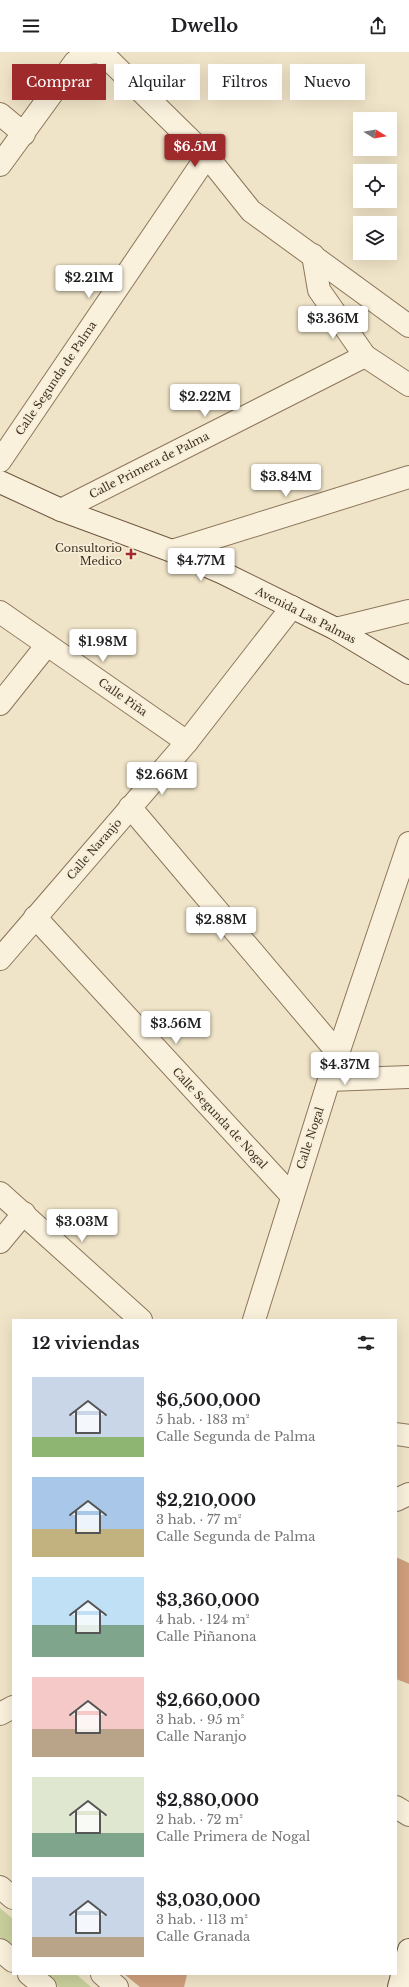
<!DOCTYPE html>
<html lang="es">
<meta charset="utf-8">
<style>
:root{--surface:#fff;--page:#f6f6f6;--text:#202124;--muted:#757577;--accent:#9e2a2b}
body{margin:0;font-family:"Libre Baskerville",serif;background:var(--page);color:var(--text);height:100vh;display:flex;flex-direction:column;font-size:15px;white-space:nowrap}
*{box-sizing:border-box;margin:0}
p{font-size:13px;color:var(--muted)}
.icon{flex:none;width:22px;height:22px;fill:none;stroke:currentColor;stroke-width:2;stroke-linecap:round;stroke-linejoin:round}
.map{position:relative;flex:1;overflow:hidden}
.drawer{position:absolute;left:12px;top:1267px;width:385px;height:656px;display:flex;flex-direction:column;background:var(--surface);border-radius:0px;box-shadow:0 4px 16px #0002}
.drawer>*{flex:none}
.hud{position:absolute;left:12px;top:12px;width:385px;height:36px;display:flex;gap:8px}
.needle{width:26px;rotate:101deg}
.buttons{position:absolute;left:353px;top:60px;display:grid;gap:8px}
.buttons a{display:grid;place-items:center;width:44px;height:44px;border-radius:0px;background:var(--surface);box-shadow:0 4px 16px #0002;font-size:20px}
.price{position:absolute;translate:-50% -34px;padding:0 9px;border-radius:4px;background:#fff;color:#222;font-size:13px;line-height:26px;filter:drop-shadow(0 1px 2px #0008)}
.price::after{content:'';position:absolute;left:50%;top:24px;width:12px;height:9px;margin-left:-6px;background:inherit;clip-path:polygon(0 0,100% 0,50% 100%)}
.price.current{background:var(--accent);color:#fff}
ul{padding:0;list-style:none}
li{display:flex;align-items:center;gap:12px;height:100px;padding:0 20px}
li span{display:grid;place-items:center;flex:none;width:112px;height:80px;border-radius:0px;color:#555}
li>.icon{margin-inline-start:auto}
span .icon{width:48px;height:48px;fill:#fffc;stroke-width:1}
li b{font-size:17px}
h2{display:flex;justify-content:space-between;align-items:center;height:48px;padding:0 20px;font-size:17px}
.chip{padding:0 14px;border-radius:0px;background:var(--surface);box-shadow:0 4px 16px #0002;font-size:14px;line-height:36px}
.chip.current{background:var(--accent);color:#fff}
header{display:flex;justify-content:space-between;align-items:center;height:52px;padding:0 20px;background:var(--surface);font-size:18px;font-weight:700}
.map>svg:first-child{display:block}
</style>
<header><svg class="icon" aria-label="menu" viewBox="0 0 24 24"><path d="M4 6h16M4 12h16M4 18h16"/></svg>Dwello<svg class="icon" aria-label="share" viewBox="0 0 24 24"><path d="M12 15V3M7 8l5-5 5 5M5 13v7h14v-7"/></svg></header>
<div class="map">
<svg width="409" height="1935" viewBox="0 0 409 1935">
<rect width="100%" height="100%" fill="#f0e4c8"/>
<g fill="#c9cf9b">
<polygon points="0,1856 13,1867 13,1896 0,1885"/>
<polygon points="44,1922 76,1922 91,1935 59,1935"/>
</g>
<g fill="#cf9f7d">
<polygon points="396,1505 409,1511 409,1632 396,1627"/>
<polygon points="124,1922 184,1922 187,1923 184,1935 140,1935"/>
</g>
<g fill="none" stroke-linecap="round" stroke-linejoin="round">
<g stroke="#8d765c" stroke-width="24">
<g id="minor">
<polyline points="101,0 207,104 251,159 409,274"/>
<polyline points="0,62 24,82"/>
<polyline points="0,113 75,10 88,1 100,0"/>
<polyline points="313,203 319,238 365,304 409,333"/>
<polyline points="0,409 207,104"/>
<polyline points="61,458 365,304"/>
<polyline points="172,499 409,425"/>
<polyline points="0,560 187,690"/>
<polyline points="336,577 409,559"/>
<polyline points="0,652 47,593"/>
<polyline points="130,755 338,1001"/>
<polyline points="35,865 292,1144"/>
<polyline points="0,907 187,690 292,555"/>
<polyline points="329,1028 409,1025"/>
<polyline points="0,1141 141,1268"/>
<polyline points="0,1190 24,1161"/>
<polyline points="254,1268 329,1028 409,791"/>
<polyline points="396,1382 409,1384"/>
<polyline points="396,1755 409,1763"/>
</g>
</g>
<g stroke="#8d765c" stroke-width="24">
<g id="tertiary">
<polyline points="396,1448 409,1442"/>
<polyline points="0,1662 13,1655"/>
<polyline points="0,1835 13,1846"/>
<polyline points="0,1898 13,1909"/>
<polyline points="29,1922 45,1935"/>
<polyline points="102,1922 117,1935"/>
</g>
</g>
<g stroke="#6f573f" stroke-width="24">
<g id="secondary">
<polyline points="0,430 61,458 172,499 223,521 336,577 409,621"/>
<polyline points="399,1935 409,1898"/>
</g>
</g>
<use href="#minor" stroke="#faf1dc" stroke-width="22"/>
<use href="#tertiary" stroke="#faf1dc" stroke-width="22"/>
<use href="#secondary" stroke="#faf1dc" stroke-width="22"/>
</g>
<path fill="#9e2a2b" stroke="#f7eed8" stroke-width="1.5" d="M129 496h4v4h4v4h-4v4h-4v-4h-4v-4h4z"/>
<g text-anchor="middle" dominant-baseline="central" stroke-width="3.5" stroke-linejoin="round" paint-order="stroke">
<g font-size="11" fill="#3d2e20" stroke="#f7eed8">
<text transform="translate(56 326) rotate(-56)">Calle Segunda de Palma</text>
<text transform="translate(149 413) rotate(-27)">Calle Primera de Palma</text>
<text transform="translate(306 563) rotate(27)">Avenida Las Palmas</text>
<text transform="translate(123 645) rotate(35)">Calle Piña</text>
<text transform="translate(94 797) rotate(-49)">Calle Naranjo</text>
<text transform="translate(220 1066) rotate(47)">Calle Segunda de Nogal</text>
<text transform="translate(310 1086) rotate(-72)">Calle Nogal</text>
</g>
<g font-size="11" fill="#3d2e20" stroke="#f7eed8" text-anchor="end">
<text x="122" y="496">Consultorio<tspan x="122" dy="13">Medico</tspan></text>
</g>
</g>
</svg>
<div class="buttons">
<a><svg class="needle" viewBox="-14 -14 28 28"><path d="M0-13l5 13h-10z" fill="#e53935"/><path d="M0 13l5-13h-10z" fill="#757577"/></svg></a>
<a><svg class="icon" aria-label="locate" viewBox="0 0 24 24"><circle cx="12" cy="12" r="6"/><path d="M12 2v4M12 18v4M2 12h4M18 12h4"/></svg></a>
<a><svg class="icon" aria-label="layers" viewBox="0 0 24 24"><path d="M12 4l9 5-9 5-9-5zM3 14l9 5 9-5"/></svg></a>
</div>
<b class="price current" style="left:195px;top:116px">$6.5M</b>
<b class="price" style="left:89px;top:247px">$2.21M</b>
<b class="price" style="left:333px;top:288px">$3.36M</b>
<b class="price" style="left:205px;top:366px">$2.22M</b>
<b class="price" style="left:286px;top:446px">$3.84M</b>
<b class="price" style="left:201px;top:530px">$4.77M</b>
<b class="price" style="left:103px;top:611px">$1.98M</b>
<b class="price" style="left:162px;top:744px">$2.66M</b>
<b class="price" style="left:221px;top:889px">$2.88M</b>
<b class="price" style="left:176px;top:993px">$3.56M</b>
<b class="price" style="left:345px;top:1034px">$4.37M</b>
<b class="price" style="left:82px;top:1191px">$3.03M</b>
<div class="hud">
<a class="chip current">Comprar</a>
<a class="chip">Alquilar</a>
<a class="chip">Filtros</a>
<a class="chip">Nuevo</a>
</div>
<section class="drawer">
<h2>12 viviendas<svg class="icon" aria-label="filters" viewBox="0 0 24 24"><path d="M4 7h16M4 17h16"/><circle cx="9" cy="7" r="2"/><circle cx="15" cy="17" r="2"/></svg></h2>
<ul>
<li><span style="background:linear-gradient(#c9d6e8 75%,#8fb573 0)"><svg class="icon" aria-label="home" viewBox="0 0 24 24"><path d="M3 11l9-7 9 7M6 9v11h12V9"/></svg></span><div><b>$6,500,000</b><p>5 hab. · 183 m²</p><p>Calle Segunda de Palma</p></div></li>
<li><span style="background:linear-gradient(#a9c7e8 65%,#c2b280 0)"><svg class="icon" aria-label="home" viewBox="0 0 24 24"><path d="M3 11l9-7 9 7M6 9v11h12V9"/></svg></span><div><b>$2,210,000</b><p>3 hab. · 77 m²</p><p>Calle Segunda de Palma</p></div></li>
<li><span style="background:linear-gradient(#bfe0f5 60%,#7fa58c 0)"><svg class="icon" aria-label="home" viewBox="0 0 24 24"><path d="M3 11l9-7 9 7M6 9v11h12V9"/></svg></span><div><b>$3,360,000</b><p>4 hab. · 124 m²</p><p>Calle Piñanona</p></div></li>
<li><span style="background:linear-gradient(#f6c9c9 65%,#b9a48a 0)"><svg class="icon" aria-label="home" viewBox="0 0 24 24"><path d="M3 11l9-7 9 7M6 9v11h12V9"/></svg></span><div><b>$2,660,000</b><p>3 hab. · 95 m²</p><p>Calle Naranjo</p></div></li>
<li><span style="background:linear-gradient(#dfe7d0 70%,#7fa58c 0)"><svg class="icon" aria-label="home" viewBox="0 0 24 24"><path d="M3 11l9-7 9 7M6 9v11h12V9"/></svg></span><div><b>$2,880,000</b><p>2 hab. · 72 m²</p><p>Calle Primera de Nogal</p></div></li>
<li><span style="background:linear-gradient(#c9d6e8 75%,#b9a48a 0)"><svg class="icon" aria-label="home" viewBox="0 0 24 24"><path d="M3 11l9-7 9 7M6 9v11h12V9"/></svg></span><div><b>$3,030,000</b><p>3 hab. · 113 m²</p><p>Calle Granada</p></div></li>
</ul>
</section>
</div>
